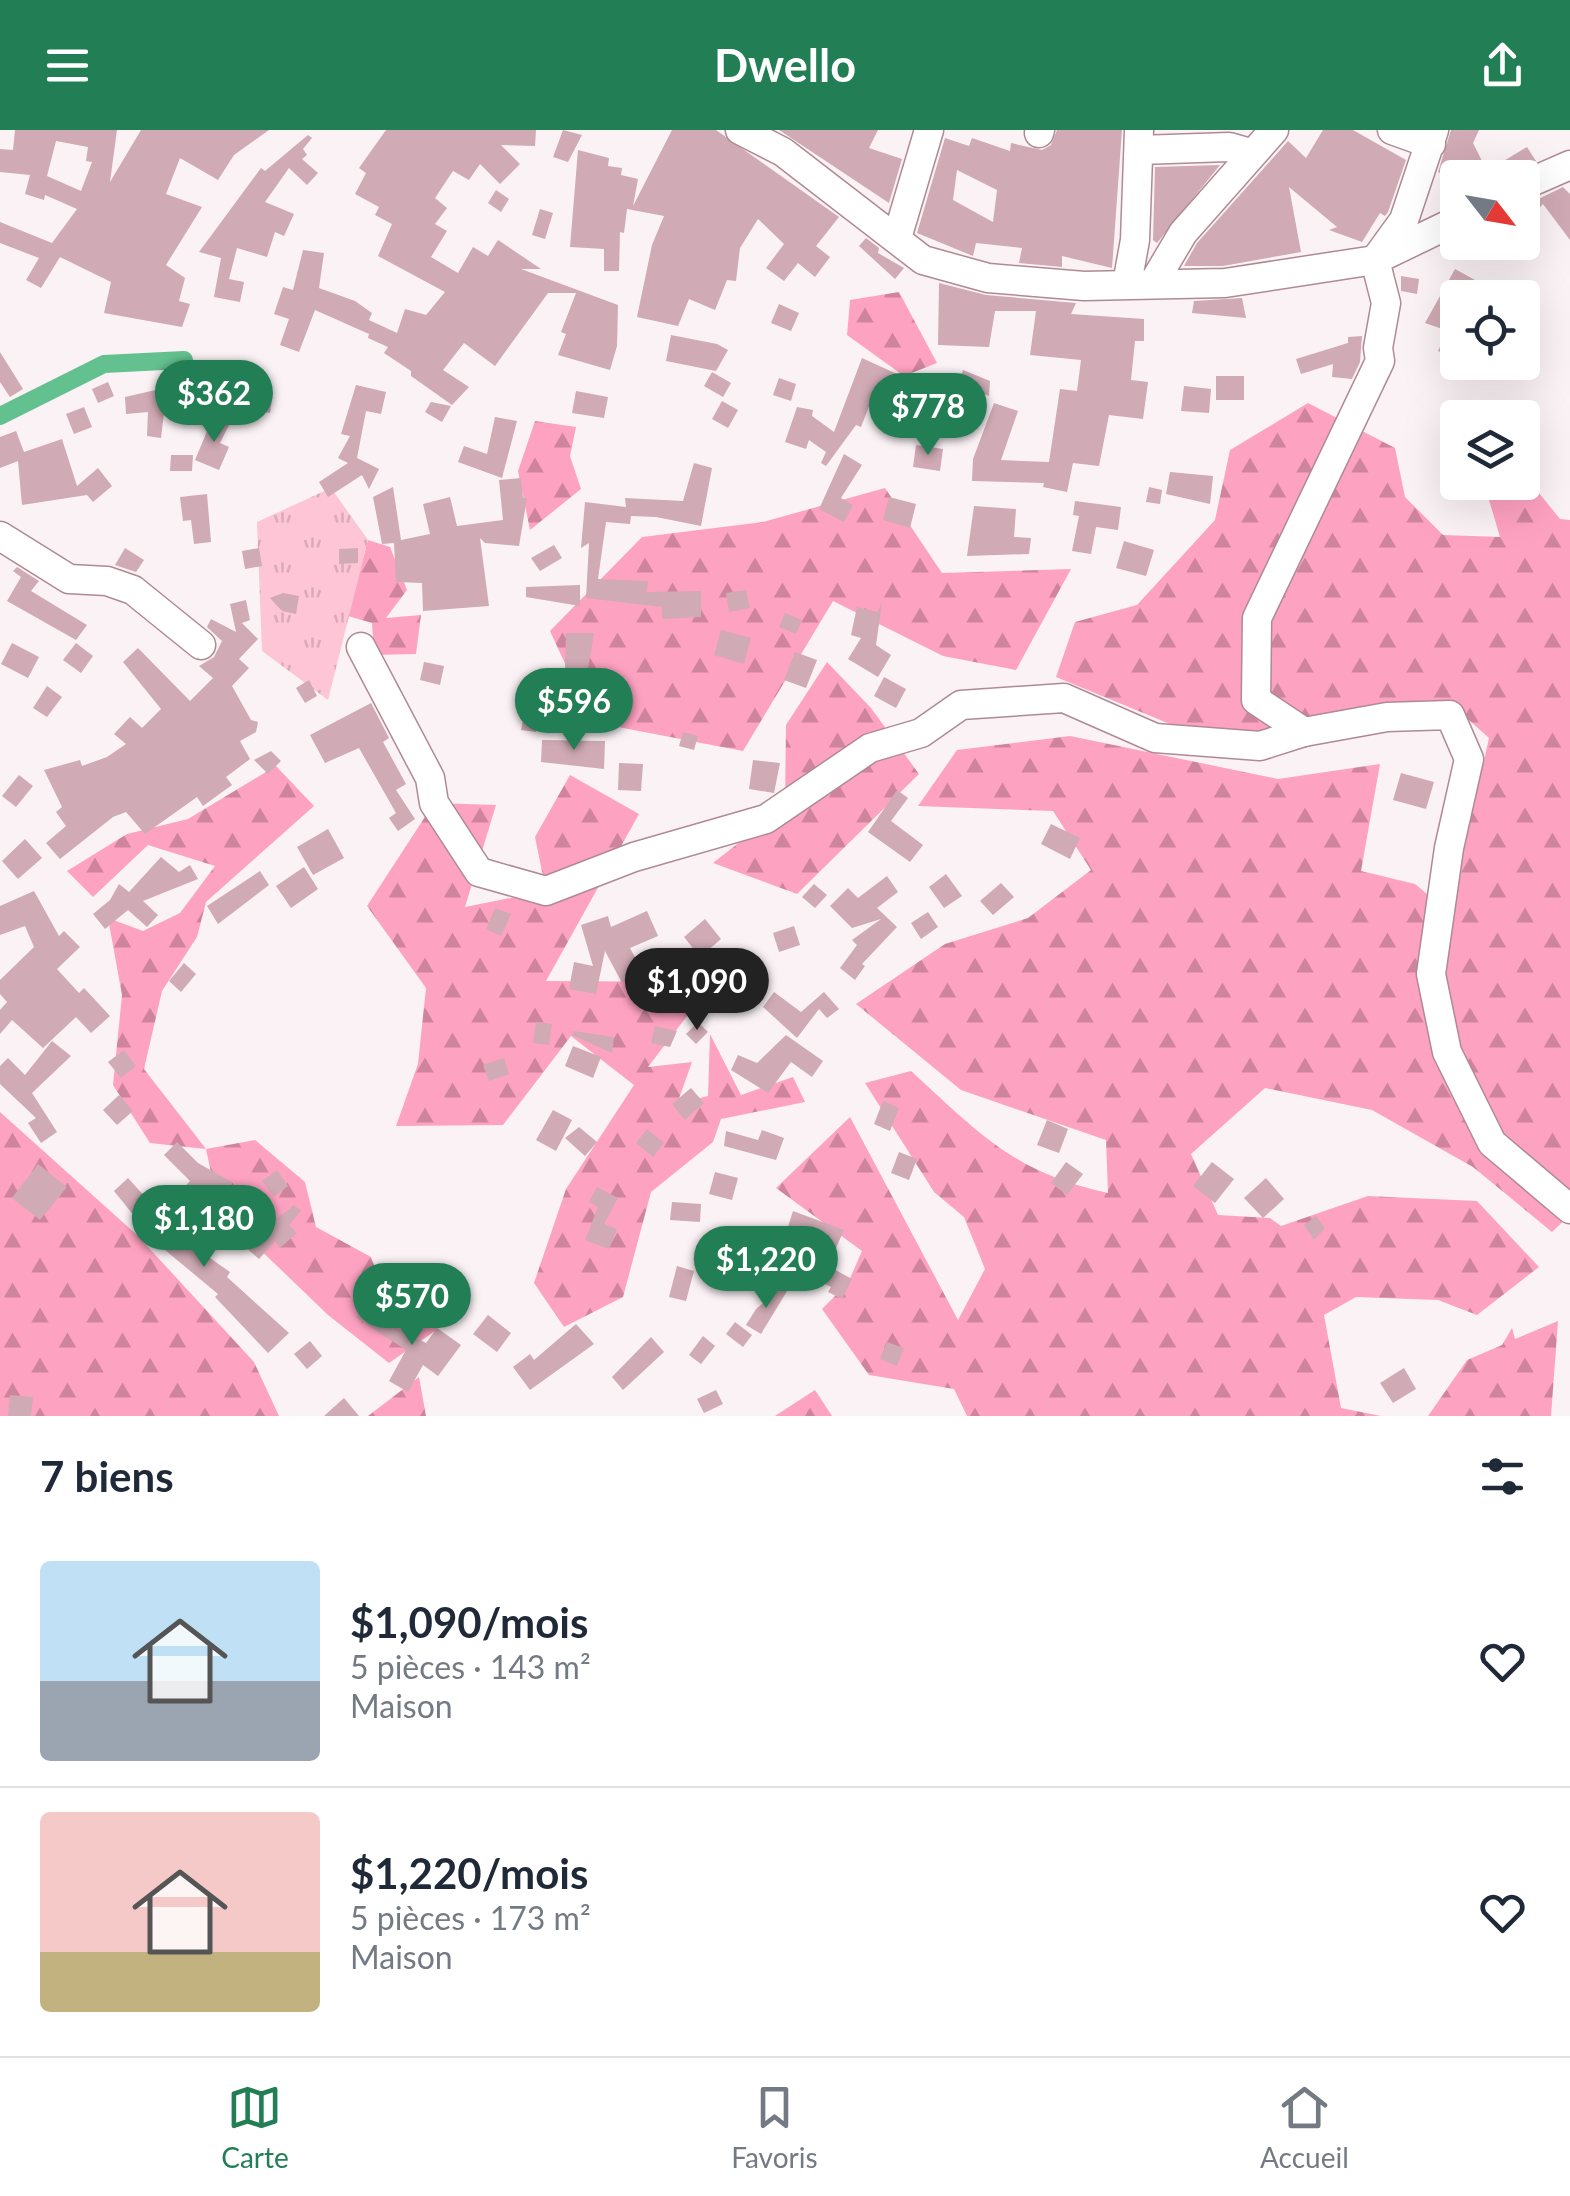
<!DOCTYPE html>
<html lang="fr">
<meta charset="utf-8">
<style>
:root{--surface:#fff;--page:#f6f6f7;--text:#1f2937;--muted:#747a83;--line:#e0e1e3;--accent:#227e54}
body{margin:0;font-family:Lato,sans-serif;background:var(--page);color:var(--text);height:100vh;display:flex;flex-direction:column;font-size:38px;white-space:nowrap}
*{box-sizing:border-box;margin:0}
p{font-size:32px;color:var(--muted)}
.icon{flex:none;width:55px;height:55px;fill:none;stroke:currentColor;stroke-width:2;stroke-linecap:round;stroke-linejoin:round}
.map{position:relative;height:1286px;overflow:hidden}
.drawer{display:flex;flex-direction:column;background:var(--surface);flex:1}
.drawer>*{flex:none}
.needle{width:65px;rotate:121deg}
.tools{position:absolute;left:1440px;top:30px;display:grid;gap:20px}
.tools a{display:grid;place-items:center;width:100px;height:100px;border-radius:10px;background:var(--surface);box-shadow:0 10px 40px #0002;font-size:50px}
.price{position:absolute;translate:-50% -85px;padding:0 22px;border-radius:35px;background:var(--accent);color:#fff;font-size:32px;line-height:65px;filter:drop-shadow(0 2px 5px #0008)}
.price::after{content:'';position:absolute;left:50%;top:60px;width:30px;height:22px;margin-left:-15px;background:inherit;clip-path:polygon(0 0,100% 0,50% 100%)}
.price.selected{background:#222;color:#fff}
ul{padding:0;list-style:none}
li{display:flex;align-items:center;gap:30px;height:250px;padding:0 40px}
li+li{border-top:2px solid var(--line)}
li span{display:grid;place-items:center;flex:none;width:280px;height:200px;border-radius:10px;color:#555}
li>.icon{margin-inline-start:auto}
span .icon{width:120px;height:120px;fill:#fffc;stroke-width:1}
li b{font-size:42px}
h2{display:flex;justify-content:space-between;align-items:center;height:120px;padding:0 40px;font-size:42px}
header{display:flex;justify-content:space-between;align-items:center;height:130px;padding:0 40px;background:var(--accent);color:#fff;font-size:45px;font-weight:700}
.dock{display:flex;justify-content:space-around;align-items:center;height:140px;border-top:2px solid var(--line);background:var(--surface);font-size:28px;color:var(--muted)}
.dock a{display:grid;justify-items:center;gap:5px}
.dock .selected{color:var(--accent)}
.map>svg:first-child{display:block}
</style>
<header><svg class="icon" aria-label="menu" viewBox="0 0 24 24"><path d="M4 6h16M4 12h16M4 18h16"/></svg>Dwello<svg class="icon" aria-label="share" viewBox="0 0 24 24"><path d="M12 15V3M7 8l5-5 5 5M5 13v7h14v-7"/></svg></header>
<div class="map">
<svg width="1570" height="1286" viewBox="0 0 1570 1286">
<defs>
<pattern id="forest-firs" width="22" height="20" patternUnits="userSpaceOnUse" patternTransform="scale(2.5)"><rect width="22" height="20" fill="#fea2c1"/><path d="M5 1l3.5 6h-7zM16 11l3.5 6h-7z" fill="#cf849d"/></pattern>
<pattern id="park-tufts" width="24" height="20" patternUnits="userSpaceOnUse" patternTransform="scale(2.5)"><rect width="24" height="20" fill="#fdc5d6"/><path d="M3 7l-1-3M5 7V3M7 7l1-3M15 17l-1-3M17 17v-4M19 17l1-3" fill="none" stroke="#daaab8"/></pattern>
</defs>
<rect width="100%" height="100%" fill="#fbf2f5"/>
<g fill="url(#forest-firs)">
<polygon points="899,162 937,233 904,246 847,205 850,170"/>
<path d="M1308,273L1395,318L1405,367L1443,405L1500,407L1484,353L1522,352L1523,343L1560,389L1570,390V1085L1552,1102L1473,1037L1372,980L1265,958L1191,1024L1218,1085L1270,1088L1281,1096L1368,1066L1477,1071L1539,1137L1477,1185L1438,1170L1356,1167L1324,1185L1341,1278L1381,1286H967L954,1259L869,1245L822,1179L848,1153L862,1121L776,1058L850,987L958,1190L985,1139L964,1087L934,1062L865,953L911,941C980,1004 1013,1042 1108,1063L1106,1010L961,960L856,874L945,814L1028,788L1091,740L1053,681L918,676L957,620L1070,606L1278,649L1380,634L1361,741L1415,754L1450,783L1489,608L1451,574L1216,613L1056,547L1075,492L1137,475L1215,390L1230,320Z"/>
<polygon points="535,291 576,297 570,326 581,359 530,400 518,341"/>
<polygon points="885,358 942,443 1071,439 1016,540 943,526 833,471 743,621 592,592 550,501 642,407 763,392"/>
<polygon points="368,410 390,417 407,460 386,488 421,485 416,524 374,525 372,493 348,486"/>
<polygon points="827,532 871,578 919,644 797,764 713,733 785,676 786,595"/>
<polygon points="276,636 314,676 206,772 197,807 162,861 144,939 206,1019 255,1010 305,1052 316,1097 371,1127 382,1155 438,1199 389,1233 328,1185 219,1080 206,1019 150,1013 113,955 122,865 108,788 143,801 180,783 215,736 148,715 93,767 67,741 127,704 188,689"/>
<polygon points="570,645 639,684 546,851 713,852 648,937 692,932 677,974 708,966 710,904 741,965 793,947 805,972 721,989 713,1012 651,1062 623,1167 564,1197 534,1153 566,1059 634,955 571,906 503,995 396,996 418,934 426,858 367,776 434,673 496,675 465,777 546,761 535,707"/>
<polygon points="0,982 137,1105 254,1232 279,1286 0,1286"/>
<polygon points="1558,1191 1551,1286 1428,1286 1467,1230 1502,1215 1512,1198 1515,1209"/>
<polygon points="419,1247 426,1286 368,1286"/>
<polygon points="815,1260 832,1286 775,1286"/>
</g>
<polygon fill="url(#park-tufts)" points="331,358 368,410 328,570 262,521 257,392"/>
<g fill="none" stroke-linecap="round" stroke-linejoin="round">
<polyline stroke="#63c08f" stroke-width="18" points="0,286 104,234 184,230"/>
</g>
<g fill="#d0aab5" fill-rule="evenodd">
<path d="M15,0H117L110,52L141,0H269L234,25L218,50L180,28L166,64L202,77L166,135L185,148L179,171L190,174L182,197L104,183L111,152L60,127L41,158L26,150L39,128L0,113V92L52,113L77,79L45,65L44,70L25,64L30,45L0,42V19L13,20ZM56,11L88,17L86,31L92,32L81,61L47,46Z"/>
<polygon points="386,0 536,0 535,16 501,15 520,34 500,54 480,34 469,50 453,41 435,68 447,78 435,94 447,101 431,127 458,143 473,117 488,126 498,110 541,139 521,139 618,175 617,216 610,240 558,225 566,204 561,202 576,163 548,163 495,236 464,213 443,240 469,257 452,275 411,246 411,241 384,223 388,217 368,208 369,204 315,180 299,222 280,215 289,189 274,184 283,157 293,160 303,120 324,123 319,158 355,171 372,183 369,190 397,203 405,179 426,185 445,162 378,126 392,94 375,85 379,77 355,64 366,43 359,38"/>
<polygon points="563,0 582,5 568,32 553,27"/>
<polygon points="672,0 716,0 839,87 816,116 830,127 815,147 798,133 784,151 766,138 784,114 758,89 740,118 736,151 727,150 715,180 689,169 678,196 637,187 652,115 664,86 627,79 624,103 620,102 619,141 604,141 604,119 570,117 578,20 609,28 608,36 622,38 621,45 638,49 633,76"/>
<polygon points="779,0 878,0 869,18 902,29 889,73"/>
<path d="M1057,0H1122L1112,138L1062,126V137L1019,133L1022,118L976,113L973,126L917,103L945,8L969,16L972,8L1010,21L1011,13L1042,20L1051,15ZM957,40L997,60L993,92L953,70Z"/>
<polygon points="1323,0 1353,0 1406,30 1388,82 1385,86 1380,83 1362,112 1329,100 1337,97 1289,57 1301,122 1223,136 1184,136 1197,113 1288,11 1306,28"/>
<polygon points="1451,0 1479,0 1473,13 1487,41 1527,17 1536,31 1507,48 1450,48 1438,42"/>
<polygon points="308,5 312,8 303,19 307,25 302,29 318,43 307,55 289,38 265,72 294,84 284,106 275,102 267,127 237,118 229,149 244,152 240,172 214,167 221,128 199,122 261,38 265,41"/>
<polygon points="1220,35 1157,113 1153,110 1155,37"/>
<polygon points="1563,57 1570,64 1570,110 1543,74 1532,86 1522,77"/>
<polygon points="496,60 509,69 501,82 488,73"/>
<polygon points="540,79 553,83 545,109 532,105"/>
<polygon points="866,108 879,118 878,123 904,138 895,149 859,116"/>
<polygon points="1455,139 1475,150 1465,168 1458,168 1458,230 1438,221 1448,201 1425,193"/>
<polygon points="1401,146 1419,149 1417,164 1401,161"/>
<polygon points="939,153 986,165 1076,173 1071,184 1144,189 1144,211 1135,211 1131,250 1148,252 1143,289 1109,285 1099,336 1073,333 1067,362 1043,357 1044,353 972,351 973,329 994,273 1018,281 1001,330 1049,332 1060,259 1077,261 1081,230 1030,225 1036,181 995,181 989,217 938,215"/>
<polygon points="1242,168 1246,188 1192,183 1194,171"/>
<polygon points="779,174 799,183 791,201 771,193"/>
<polygon points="671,205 717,214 728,220 716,241 666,231"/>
<polygon points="1362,206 1360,232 1352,249 1332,247 1333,234 1301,244 1296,229 1348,213 1348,207"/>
<polygon points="0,222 23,259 10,267 0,252"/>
<polygon points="862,228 897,244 882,274 872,269 861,297 856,295 826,336 821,333 826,322 809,310 806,319 785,312 797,277 813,280 812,286 834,302"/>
<polygon points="963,240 990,251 989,266 958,253"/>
<polygon points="712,242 731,253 723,267 704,256"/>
<rect x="1216" y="246" width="28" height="24"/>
<polygon points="779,248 796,254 791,271 773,265"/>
<polygon points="108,252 114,266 98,273 92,259"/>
<polygon points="356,255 386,262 381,284 366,281 357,328 379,339 369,359 362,345 328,367 319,352 348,333 338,328 350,306 341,304"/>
<polygon points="173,256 178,280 164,283 161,308 147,306 148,282 126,284 125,267"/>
<polygon points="1184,256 1211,259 1209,283 1181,281"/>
<polygon points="246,258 273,263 270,283 242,278"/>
<polygon points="576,261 608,267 604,288 572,283"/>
<polygon points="722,271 738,280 728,298 712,289"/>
<polygon points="431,272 451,276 442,292 425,282"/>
<polygon points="84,277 92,297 74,304 66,284"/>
<polygon points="213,287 229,295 220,313 229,317 219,340 195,330"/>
<polygon points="495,287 517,291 502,348 458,332 464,316 487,324"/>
<polygon points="16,301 24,322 62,309 77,356 98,338 112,356 93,372 87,365 22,375 18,331 0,338 0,307"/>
<polygon points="916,315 943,319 940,341 913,337"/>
<polygon points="844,324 862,335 841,368 853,375 844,392 819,379"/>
<polygon points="171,325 193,325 192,341 170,341"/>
<polygon points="694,333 712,338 701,396 656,387 631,386 630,394 606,392 598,449 648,451 647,462 701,461 701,487 662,489 662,477 586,468 589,413 581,418 585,372 626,377 625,368 683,371"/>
<polygon points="1170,342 1213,346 1210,374 1166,364"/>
<polygon points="521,348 523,368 527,368 519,416 485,413 480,408 489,476 423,481 422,453 396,452 394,413 382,414 373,367 393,357 401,410 430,404 423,374 450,367 457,396 503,390 499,350"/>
<polygon points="1149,357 1162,360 1160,374 1146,372"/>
<polygon points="207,364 211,412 194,414 191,390 183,391 180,367"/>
<polygon points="889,367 916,374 910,398 883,390"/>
<polygon points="1075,371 1121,377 1118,400 1096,397 1091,424 1072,421 1079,386 1073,385"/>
<polygon points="974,376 1016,379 1014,407 1031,408 1029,424 967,426"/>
<polygon points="1124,411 1154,420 1146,446 1116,438"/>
<polygon points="554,415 562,428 540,441 531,428"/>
<polygon points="125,418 144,430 136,442 115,435"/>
<polygon points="259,418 262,436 245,439 242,421"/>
<polygon points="358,418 358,433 339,434 339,419"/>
<polygon points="17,437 39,451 31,461 87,495 76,510 7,471 21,447 13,441"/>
<polygon points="580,455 580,476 526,467 526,457"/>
<polygon points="746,460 750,478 729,482 726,463"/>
<polygon points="283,463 299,466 296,484 282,481 270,468"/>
<polygon points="246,470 250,490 242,493 258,509 239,529 249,538 232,556 251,590 258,592 256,602 240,611 250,629 226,647 232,655 203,676 197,667 145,704 126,682 113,687 60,729 46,713 66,696 56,682 62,677 44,640 80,630 82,636 107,627 126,614 114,604 130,587 142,598 161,579 123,532 138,518 190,571 213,548 199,536 214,527 222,511 207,497 211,489 236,502 230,474"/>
<polygon points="882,473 876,515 891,525 878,547 848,529 861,508 851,505 857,477 877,482"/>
<polygon points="785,483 802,490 796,504 779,497"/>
<polygon points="721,500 751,508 744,534 714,525"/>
<polygon points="566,503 594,503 587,544 565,542"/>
<polygon points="12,513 39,527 28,548 1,534"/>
<polygon points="76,513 93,526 81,543 63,530"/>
<polygon points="795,522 817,530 806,558 784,550"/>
<polygon points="424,532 444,536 440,555 420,550"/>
<polygon points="884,547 906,559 896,578 874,566"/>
<polygon points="309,550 317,566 305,573 296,558"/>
<polygon points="47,556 62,567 47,587 33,578"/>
<polygon points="371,573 389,608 383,612 406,654 396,660 415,689 398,701 389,688 396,683 359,618 325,633 310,605"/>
<polygon points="524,585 538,587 536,602 521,600"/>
<polygon points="683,602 698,606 694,620 679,616"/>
<polygon points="542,610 605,611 604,639 541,632"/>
<polygon points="271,621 281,631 268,644 254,630"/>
<polygon points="753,630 780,633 774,663 749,659"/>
<polygon points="619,633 643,634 641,661 618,660"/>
<polygon points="1401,643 1434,652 1426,679 1393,670"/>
<polygon points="19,645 33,656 16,677 2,666"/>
<polygon points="897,660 908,668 891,691 923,715 910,732 868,702"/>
<polygon points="1051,694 1080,708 1070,729 1041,714"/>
<polygon points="328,699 344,728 313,745 297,717"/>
<polygon points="25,709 42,728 18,749 2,731"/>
<polygon points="161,727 179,742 190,735 198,749 143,771 158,785 147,797 128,780 105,799 93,784 110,770 119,754 129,762"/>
<polygon points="304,737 318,759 291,778 276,756"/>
<polygon points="260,741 269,755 218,794 207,776"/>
<polygon points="946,744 962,766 944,778 929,757"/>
<polygon points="887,746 898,762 877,778 897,797 862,834 865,836 855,850 840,838 857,815 852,810 881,789 852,798 830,776 848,758 858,768"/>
<polygon points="1001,753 1014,767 993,785 980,771"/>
<polygon points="814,754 827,765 815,778 802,767"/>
<polygon points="34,761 59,806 64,801 80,817 57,839 79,863 84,858 110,886 91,903 76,887 43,918 12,890 0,904 0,880 7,872 0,864 0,850 34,817 25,796 0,805 0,776"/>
<polygon points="495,778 511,784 501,806 486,799"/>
<polygon points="647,781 658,806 630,818 643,842 622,853 605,821 596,864 569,859 574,832 593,836 581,795 608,786 611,797"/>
<polygon points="928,782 938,797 921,809 911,793"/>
<polygon points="705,789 721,809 700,827 684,807"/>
<polygon points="794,796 800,815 779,822 773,803"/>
<polygon points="184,833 196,844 181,862 169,851"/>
<polygon points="774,862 801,882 824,862 839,879 827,888 819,879 797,908 763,877"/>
<polygon points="536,892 552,894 549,915 533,913"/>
<polygon points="698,892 708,902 696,914 686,904"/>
<polygon points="655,896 677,901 670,917 651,913"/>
<polygon points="573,901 614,907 612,923 572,905"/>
<polygon points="786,905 823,931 812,947 791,932 768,963 731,940 738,925 757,933"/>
<polygon points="52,911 71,926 32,963 57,1002 41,1013 28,993 36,988 0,954 0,936 8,928 25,945"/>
<polygon points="573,916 601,927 593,948 565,936"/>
<polygon points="124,920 136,936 121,948 108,932"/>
<polygon points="504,928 509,944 489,951 483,935"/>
<polygon points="691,958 704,973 685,990 672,974"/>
<polygon points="119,965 133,981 117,995 103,980"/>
<polygon points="883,971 899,978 890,1001 874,994"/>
<polygon points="553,980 572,990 556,1021 536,1010"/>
<polygon points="1047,990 1068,999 1059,1023 1037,1015"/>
<polygon points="579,997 597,1012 585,1026 565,1008"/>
<polygon points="647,999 664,1013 653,1027 636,1013"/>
<polygon points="762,1000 784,1008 776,1030 724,1016 726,1001 758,1010"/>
<polygon points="177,1012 198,1033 232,1052 217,1079 227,1087 215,1100 176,1066 190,1051 164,1025"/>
<polygon points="899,1022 917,1029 909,1050 891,1043"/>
<polygon points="1066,1032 1083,1044 1067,1065 1051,1053"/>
<polygon points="1212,1032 1234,1049 1215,1073 1193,1056"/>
<polygon points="38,1034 67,1057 40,1090 12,1068"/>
<polygon points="277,1040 288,1056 274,1067 262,1051"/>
<polygon points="715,1042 738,1048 732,1070 709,1064"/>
<polygon points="128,1048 183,1109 230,1142 227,1147 289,1203 268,1223 215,1167 218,1164 165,1120 135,1087 114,1061"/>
<polygon points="1266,1048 1284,1069 1263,1088 1244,1068"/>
<polygon points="597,1057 618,1068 604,1094 617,1099 609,1119 585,1110 598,1077 589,1072"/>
<polygon points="672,1072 701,1074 700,1092 670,1090"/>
<polygon points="294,1075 301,1081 289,1095 297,1103 280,1118 275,1111 259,1129 243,1115"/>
<polygon points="793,1081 844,1100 828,1136 852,1149 842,1169 828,1162 831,1157 777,1131"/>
<polygon points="1316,1086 1325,1098 1314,1110 1304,1095"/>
<polygon points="739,1098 756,1105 747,1124 730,1116"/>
<polygon points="677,1136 694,1141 686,1171 669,1167"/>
<polygon points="785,1155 789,1158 761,1204 746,1195 756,1179"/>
<polygon points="371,1172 388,1185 384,1192 426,1213 437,1198 461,1215 438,1246 423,1235 408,1262 389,1251 406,1220 355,1187"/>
<polygon points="488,1185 511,1203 497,1222 473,1204"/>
<polygon points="735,1192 752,1205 743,1217 726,1204"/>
<polygon points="576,1194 594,1214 530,1260 513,1237 530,1224 534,1230"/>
<polygon points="703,1206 715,1216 701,1234 689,1225"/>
<polygon points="651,1207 664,1222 623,1260 612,1247"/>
<polygon points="310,1211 322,1226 307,1239 294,1224"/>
<polygon points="887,1212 904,1218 897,1236 880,1229"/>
<polygon points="1404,1238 1416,1259 1393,1273 1380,1253"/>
<polygon points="716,1260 723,1274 704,1283 697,1269"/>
<polygon points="10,1265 33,1267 31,1286 8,1286"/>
<polygon points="344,1268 359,1286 324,1286"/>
</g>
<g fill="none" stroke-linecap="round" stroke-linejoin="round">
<g stroke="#af8a95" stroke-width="31">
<g id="minor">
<polyline points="740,0 783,22 923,130 988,148 1084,156 1225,153 1375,130 1458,90"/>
<polyline points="1392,0 1431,14"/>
<polyline points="1039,3 1040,0"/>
<polyline points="1139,20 1229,17 1250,23"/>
<polyline points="1522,56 1570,35"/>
<polyline points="897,108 929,0"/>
<polyline points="1154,152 1183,103 1274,0"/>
<polyline points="1127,154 1135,110 1139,0"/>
<polyline points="0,406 69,449 107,451 133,460 201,515"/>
<polyline points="361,517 430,648 434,673 479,742 546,761 634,727 766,689 870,618 921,603 961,575 1064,568 1155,608 1260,616 1304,602 1387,587 1450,585 1469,629 1449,718 1431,844 1447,922 1492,1013 1570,1079"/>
<polyline points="1304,602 1256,570 1257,488 1380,231 1378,218 1386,173 1375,130 1404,90 1434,0"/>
</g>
</g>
<use href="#minor" stroke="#fff" stroke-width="28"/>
</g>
</svg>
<div class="tools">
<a><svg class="needle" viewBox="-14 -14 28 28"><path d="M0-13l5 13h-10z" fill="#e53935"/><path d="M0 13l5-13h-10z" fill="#747a83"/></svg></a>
<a><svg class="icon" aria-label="locate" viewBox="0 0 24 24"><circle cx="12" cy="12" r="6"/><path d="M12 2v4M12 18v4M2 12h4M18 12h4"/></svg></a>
<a><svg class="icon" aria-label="layers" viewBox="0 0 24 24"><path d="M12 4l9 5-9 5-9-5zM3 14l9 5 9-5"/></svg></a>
</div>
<b class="price" style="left:214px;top:315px">$362</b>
<b class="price" style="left:928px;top:328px">$778</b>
<b class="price" style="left:574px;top:623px">$596</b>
<b class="price selected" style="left:697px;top:903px">$1,090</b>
<b class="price" style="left:204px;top:1140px">$1,180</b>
<b class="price" style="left:766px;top:1181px">$1,220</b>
<b class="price" style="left:412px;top:1218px">$570</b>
</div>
<section class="drawer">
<h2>7 biens<svg class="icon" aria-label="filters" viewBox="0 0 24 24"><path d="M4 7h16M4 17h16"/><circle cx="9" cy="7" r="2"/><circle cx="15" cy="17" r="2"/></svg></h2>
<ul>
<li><span style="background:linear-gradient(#bfe0f5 60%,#9aa5b1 0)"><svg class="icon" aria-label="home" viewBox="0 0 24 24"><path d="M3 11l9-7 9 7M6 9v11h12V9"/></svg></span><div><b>$1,090/mois</b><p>5 pièces · 143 m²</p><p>Maison</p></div><svg class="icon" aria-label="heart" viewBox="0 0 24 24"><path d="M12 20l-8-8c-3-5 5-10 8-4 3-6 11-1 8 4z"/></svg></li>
<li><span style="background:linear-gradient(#f6c9c9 70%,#c2b280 0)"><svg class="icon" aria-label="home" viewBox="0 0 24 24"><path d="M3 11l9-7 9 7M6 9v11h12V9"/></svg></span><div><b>$1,220/mois</b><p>5 pièces · 173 m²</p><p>Maison</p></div><svg class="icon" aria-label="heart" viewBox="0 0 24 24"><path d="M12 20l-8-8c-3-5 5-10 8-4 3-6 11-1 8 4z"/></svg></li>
</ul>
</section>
<nav class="dock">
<a class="selected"><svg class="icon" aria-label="map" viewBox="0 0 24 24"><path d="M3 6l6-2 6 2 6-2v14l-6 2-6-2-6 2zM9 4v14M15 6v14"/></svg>Carte</a>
<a><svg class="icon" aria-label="saved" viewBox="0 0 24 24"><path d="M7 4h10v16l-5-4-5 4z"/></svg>Favoris</a>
<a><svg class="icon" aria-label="home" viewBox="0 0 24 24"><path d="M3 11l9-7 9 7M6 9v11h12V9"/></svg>Accueil</a>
</nav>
